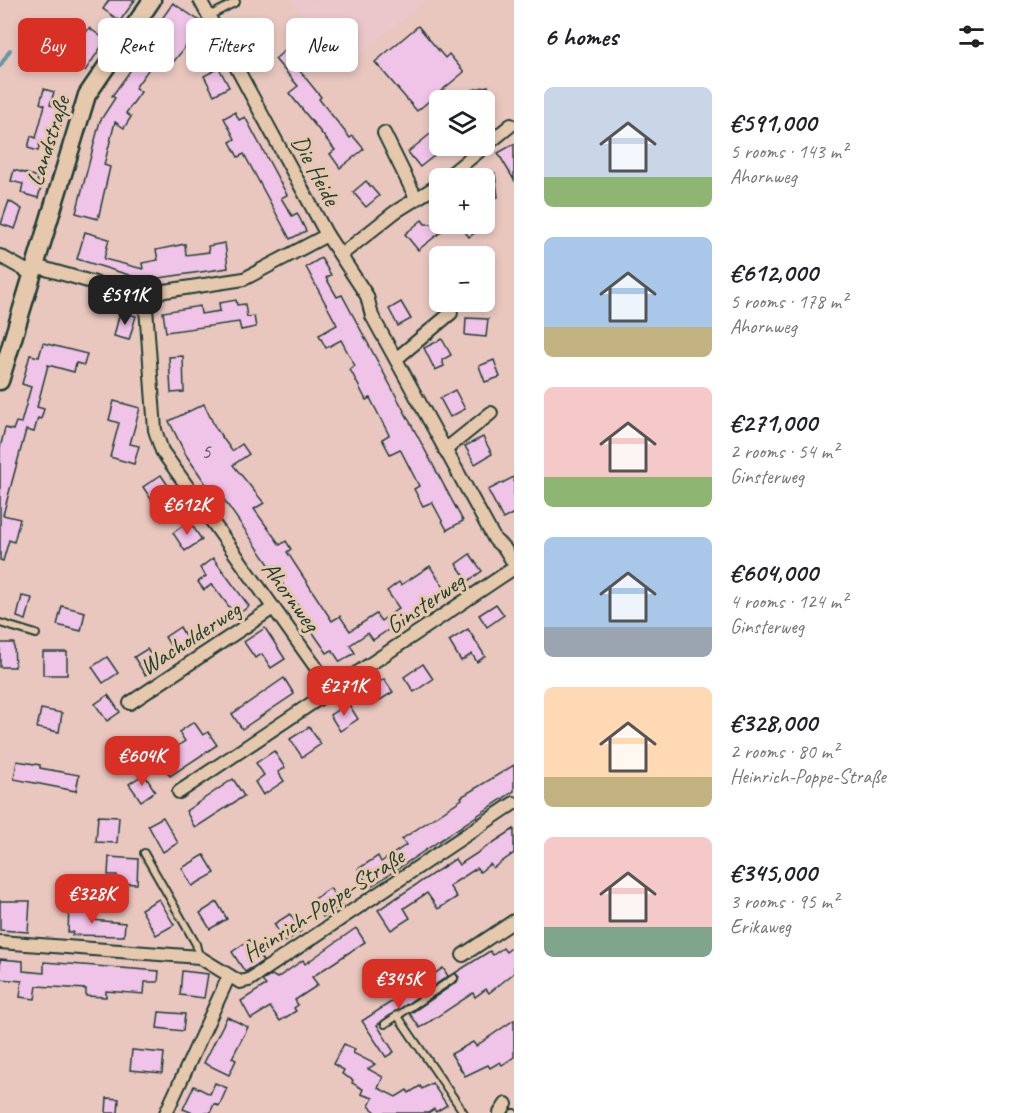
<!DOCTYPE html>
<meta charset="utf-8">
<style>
:root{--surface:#fff;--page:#f6f6f6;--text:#202124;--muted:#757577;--accent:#d93025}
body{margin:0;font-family:Caveat,sans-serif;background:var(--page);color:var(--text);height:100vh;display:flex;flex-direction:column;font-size:22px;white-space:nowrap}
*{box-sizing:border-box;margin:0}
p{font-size:20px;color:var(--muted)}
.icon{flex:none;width:33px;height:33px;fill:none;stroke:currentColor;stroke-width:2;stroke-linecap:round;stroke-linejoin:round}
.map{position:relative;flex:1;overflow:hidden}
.side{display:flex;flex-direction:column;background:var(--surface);width:504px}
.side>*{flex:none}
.banner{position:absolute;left:18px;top:18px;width:405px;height:54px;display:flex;gap:12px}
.tools{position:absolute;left:429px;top:90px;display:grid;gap:12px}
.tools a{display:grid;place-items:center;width:66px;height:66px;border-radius:9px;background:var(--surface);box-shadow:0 3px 9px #0003;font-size:30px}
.price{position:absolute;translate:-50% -51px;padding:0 14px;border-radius:12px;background:var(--accent);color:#fff;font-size:20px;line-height:39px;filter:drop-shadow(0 2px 3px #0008)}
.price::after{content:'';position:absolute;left:50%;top:36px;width:18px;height:14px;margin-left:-9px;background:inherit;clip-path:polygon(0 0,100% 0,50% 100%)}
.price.active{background:#222;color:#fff}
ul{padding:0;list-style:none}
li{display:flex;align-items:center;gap:18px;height:150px;padding:0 30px}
li span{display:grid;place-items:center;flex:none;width:168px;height:120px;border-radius:9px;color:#555}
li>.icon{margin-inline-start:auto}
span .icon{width:72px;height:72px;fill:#fffc;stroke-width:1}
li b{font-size:26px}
h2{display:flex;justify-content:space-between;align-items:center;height:72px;padding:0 30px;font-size:26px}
.pill{padding:0 21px;border-radius:9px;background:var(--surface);box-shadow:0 3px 9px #0003;font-size:21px;line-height:54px}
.pill.active{background:var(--accent);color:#fff}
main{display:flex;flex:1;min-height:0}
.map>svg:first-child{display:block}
</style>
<main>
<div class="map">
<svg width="514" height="1113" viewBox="0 0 514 1113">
<rect width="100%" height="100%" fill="#e9c7bf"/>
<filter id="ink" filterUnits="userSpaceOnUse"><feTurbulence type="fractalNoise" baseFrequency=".0167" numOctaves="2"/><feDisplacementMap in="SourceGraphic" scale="12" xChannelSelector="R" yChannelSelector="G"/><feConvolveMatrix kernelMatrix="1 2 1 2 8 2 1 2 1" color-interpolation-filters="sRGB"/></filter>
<g filter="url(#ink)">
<polygon fill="#ebc6cb" points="290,0 426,0 338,72 308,19"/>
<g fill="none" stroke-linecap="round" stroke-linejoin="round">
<polyline stroke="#6398a6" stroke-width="4" points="0,66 10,50"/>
</g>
<g fill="#f0c3e8" stroke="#1f3d34" stroke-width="1.5">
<polygon points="109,0 135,0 120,21 103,9"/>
<polygon points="173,3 204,24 170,66 158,56 135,88 141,92 126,113 131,117 124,128 115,122 104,165 110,167 98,219 76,213 100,121 115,98 112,96 135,64 132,62 144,45 152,51 170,27 161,20"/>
<polygon points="418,26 445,58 449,54 464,72 417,111 375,62"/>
<polygon points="75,27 85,34 89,28 106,40 85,71 80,67 77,71 66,63 71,55 61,47"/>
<polygon points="291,45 307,64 299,70 321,97 319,99 350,138 353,136 364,149 340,168 330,154 335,150 289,93 298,86 275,59"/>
<polygon points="219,68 229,87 214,95 204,76"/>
<polygon points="488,86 492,100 475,100 472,90"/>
<polygon points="44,89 54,92 50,105 65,109 55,146 40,142 38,151 28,148 31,136 36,138 45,105 40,103"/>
<polygon points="235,112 239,120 245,117 287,195 281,198 292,216 297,213 306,231 290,239 244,154 238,157 230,142 235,139 224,118"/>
<polygon points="440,126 440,151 420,167 408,152"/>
<polygon points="514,144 514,180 498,153"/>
<polygon points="14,170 38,177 37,182 42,184 38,198 21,193 23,184 11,181"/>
<polygon points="495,173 498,197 484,199 484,174"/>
<polygon points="366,181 379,196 366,207 353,192"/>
<polygon points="9,201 22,209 15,229 1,224"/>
<polygon points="422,220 425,224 451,224 418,250 405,234"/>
<polygon points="459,224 487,224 469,237"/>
<polygon points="85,232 109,239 104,259 143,269 142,263 158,260 156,250 185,244 186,255 209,252 208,246 225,243 228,268 145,280 77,259"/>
<polygon points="321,258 331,275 326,278 337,297 342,295 463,521 447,530 432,502 423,506 414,489 419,486 400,449 390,454 382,439 389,435 370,398 366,400 350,369 355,366 341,340 326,348 319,335 337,325 306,267"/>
<polygon points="236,300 237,305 245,304 247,317 254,316 256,327 241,330 239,322 166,332 163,312 200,306 201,314 220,311 219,303"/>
<polygon points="401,302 411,319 398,326 389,309"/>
<polygon points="120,312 136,316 129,340 114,336"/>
<polygon points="466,318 488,319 486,337 465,335"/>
<polygon points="442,339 451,355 442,360 444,366 435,370 424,348"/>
<polygon points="43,343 87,354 84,365 76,363 74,372 48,365 37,407 44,409 41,419 38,418 34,432 26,430 3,515 20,519 14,542 9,540 3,561 0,560 0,448 5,428 13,430 16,422 21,423 31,387 22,384 30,355 39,357"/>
<polygon points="183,356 184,392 171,393 169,357"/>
<polygon points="494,360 500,377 485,382 479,366"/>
<polygon points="455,390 465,409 450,417 440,398"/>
<polygon points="114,401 140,408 130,444 139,446 134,464 110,457 119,423 109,420"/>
<polygon points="204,404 215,427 232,451 242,444 249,454 233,465 264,503 254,509 280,545 286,541 291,549 287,552 332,621 340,616 350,631 376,614 381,621 399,608 387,591 399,582 401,585 430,566 446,591 373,640 368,633 350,645 355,653 340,662 332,650 327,653 296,608 298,606 220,494 215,497 186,455 169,421"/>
<polygon points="483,437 492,454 475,464 465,446"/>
<polygon points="161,475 175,496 160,506 156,499 153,502 143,487"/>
<polygon points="514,477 514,513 503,519 488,490"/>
<polygon points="189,521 202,540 185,551 173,533"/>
<polygon points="470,554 482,571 468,581 456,564"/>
<polygon points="213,558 249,606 236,616 212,584 204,590 198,582 206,576 200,568"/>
<polygon points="22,596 32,598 26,620 17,617"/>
<polygon points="496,604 504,615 487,627 479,615"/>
<polygon points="62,606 85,612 81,631 57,625"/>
<polygon points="180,627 191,646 176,655 165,637"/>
<polygon points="265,628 285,659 271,668 262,654 255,658 244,642"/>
<polygon points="468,629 485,656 477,662 472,654 461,661 449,641"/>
<polygon points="0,643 14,643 15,667 0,667"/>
<polygon points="147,649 158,667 145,675 134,657"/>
<rect x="43" y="652" width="24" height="23"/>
<polygon points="107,657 118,673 103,683 92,667"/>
<polygon points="423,664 433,679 414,692 404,677"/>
<polygon points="284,678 294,694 242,729 232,714"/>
<polygon points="384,679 393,692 377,702 369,689"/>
<polygon points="108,695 120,712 107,721 95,704"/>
<polygon points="348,703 358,719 340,731 330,715"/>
<polygon points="41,709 62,713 59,732 37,728"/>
<polygon points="194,722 203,735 208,732 217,745 170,776 159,759 185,741 179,732"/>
<polygon points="309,727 321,744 302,757 290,739"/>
<polygon points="274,751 285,768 278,772 284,781 263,795 255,782 264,775 256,763"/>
<polygon points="17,761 40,765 40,768 79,775 76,791 14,779"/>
<polygon points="514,765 514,791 370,887 358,869 378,856 381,862 406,845 402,839 462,799 461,797"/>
<polygon points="144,774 155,791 141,801 129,784"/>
<polygon points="233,779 244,796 195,828 186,811"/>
<polygon points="98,816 119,817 117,843 96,842"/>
<polygon points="163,817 178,843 163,852 148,825"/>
<polygon points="514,829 514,853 493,868 490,864 480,872 477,868 449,886 457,897 438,909 427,893 404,908 410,918 391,930 378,910 455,859 459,865"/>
<polygon points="204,855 215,873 192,886 182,868"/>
<polygon points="109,857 138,859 137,884 117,883 117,875 108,875"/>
<polygon points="330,888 341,905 323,917 312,901"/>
<polygon points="159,899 174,925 156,935 141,909"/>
<polygon points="0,901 30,901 28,932 0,930"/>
<polygon points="217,902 227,919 210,929 200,913"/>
<polygon points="69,908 92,909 92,920 125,923 124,936 72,935 73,932 68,932"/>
<polygon points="290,914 301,931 285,942 274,924"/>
<polygon points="356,928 365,942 312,977 318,985 295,1000 298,1005 294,1008 296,1011 280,1021 270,1007 251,1019 241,1001 266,985 262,981 272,975 277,978 303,960 305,964"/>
<polygon points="249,940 263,961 245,972 232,952"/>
<polygon points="514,946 514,973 489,993 486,989 475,997 473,993 420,1028 410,1014 457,982 459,977 455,973 490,951 493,955 503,948 506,952"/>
<polygon points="0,959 23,961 23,971 44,973 44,962 159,971 158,982 145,982 144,994 106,991 106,997 86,996 86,989 37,986 35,999 20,997 22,981 0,979"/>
<polygon points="443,968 448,976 377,1025 394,1052 386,1057 362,1021"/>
<polygon points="182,971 208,974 204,998 180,995"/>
<polygon points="159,1012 185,1014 183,1031 157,1028"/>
<polygon points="227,1017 248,1027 232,1058 236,1060 229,1075 204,1063"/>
<polygon points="514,1020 514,1057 502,1065 500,1062 490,1068 488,1065 465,1076 451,1054 473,1042 476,1046"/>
<polygon points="344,1044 355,1049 353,1053 375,1064 368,1069 383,1077 378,1088 396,1097 407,1090 409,1093 420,1086 422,1089 432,1083 447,1105 436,1112 434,1109 428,1113 377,1113 369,1106 373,1098 361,1094 363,1089 352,1083 353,1080 342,1074 344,1070 333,1064"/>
<polygon points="132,1050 164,1053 162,1073 130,1070"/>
<polygon points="215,1083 227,1088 219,1106 214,1104 210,1113 193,1113 183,1109 194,1086 210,1094"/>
<polygon points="107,1098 119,1099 118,1113 106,1113"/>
</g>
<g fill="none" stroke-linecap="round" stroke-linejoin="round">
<g stroke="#1f3d34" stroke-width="10">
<g id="lane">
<polyline points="209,16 236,2"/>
<polyline points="227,50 247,40"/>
<polyline points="0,623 36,634"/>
<polyline points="144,853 196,944 199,957"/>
<polyline points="397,1015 464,1113"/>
<polyline points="385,1024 454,978"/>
<polyline points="513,1113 514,1113"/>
</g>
</g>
<g stroke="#1f3d34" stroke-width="16">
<g id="street">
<polyline points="200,0 327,235 367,296 372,316 495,540 505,549 514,564"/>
<polyline points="384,133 416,198"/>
<polyline points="446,178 511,125"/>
<polyline points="342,254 395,212 440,184"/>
<polyline points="0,256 32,274"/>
<polyline points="35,266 134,294 145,294 244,279 327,235"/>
<polyline points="145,294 155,430 162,451 332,690"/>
<polyline points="396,359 451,313"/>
<polyline points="445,450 491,413"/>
<polyline points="130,703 273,608"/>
<polyline points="179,792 514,568"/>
<polyline points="0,942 199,957 240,982 249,980 514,803"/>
<polyline points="463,955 514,921"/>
<polyline points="166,1113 229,976"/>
<polyline points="500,1113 506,1104"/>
</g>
</g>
<g stroke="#1f3d34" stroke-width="21">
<polyline id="secondary" points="0,381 87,95 152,0"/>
</g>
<use href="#lane" stroke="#e6c9ad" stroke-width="6"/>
<use href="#street" stroke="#e6c9ad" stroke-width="12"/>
<use href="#secondary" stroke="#e6c9ad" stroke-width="16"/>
</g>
</g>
<g text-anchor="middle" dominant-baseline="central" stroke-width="6" stroke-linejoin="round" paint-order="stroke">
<g font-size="21" fill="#535e61">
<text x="206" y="451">5</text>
</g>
<g font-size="24" fill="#1f3d34" stroke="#e6c9ad">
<text transform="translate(48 141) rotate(-72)">Landstraße</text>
<text transform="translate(316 170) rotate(62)">Die Heide</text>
<text transform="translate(291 596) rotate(54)">Ahornweg</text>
<text transform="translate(425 603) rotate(-34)">Ginsterweg</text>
<text transform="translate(190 638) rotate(-33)">Wacholderweg</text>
<text transform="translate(323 905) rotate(-33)">Heinrich-Poppe-Straße</text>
</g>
</g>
</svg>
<div class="tools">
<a><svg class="icon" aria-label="layers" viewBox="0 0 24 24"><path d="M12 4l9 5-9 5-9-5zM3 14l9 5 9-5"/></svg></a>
<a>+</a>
<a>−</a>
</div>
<b class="price active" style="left:125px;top:326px">€591K</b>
<b class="price" style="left:187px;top:536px">€612K</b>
<b class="price" style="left:344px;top:717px">€271K</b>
<b class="price" style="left:142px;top:787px">€604K</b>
<b class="price" style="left:92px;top:925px">€328K</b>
<b class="price" style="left:399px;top:1010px">€345K</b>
<div class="banner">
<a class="pill active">Buy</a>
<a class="pill">Rent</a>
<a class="pill">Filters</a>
<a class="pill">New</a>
</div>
</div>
<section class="side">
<h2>6 homes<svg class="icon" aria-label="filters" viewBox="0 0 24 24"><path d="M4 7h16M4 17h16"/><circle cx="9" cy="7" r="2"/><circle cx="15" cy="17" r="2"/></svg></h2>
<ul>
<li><span style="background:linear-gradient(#c9d6e8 75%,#8fb573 0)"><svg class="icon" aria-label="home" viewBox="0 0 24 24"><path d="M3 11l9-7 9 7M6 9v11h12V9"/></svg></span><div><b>€591,000</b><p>5 rooms · 143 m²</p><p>Ahornweg</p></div></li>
<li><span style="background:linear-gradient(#a9c7e8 75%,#c2b280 0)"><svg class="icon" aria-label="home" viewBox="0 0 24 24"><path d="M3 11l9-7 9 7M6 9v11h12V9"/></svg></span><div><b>€612,000</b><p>5 rooms · 178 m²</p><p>Ahornweg</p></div></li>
<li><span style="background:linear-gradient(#f6c9c9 75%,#8fb573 0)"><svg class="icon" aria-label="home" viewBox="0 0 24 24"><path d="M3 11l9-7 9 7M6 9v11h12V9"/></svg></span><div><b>€271,000</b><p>2 rooms · 54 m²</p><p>Ginsterweg</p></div></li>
<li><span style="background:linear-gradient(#a9c7e8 75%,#9aa5b1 0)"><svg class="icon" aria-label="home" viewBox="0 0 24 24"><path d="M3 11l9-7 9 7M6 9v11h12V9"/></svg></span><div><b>€604,000</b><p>4 rooms · 124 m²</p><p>Ginsterweg</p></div></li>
<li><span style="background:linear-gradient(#ffd9b3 75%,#c2b280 0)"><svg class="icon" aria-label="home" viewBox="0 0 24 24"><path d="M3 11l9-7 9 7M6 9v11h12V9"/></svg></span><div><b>€328,000</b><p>2 rooms · 80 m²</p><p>Heinrich-Poppe-Straße</p></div></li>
<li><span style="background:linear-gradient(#f6c9c9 75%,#7fa58c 0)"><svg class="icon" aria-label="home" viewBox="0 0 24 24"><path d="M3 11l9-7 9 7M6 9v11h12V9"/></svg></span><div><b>€345,000</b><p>3 rooms · 95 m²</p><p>Erikaweg</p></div></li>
</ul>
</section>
</main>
